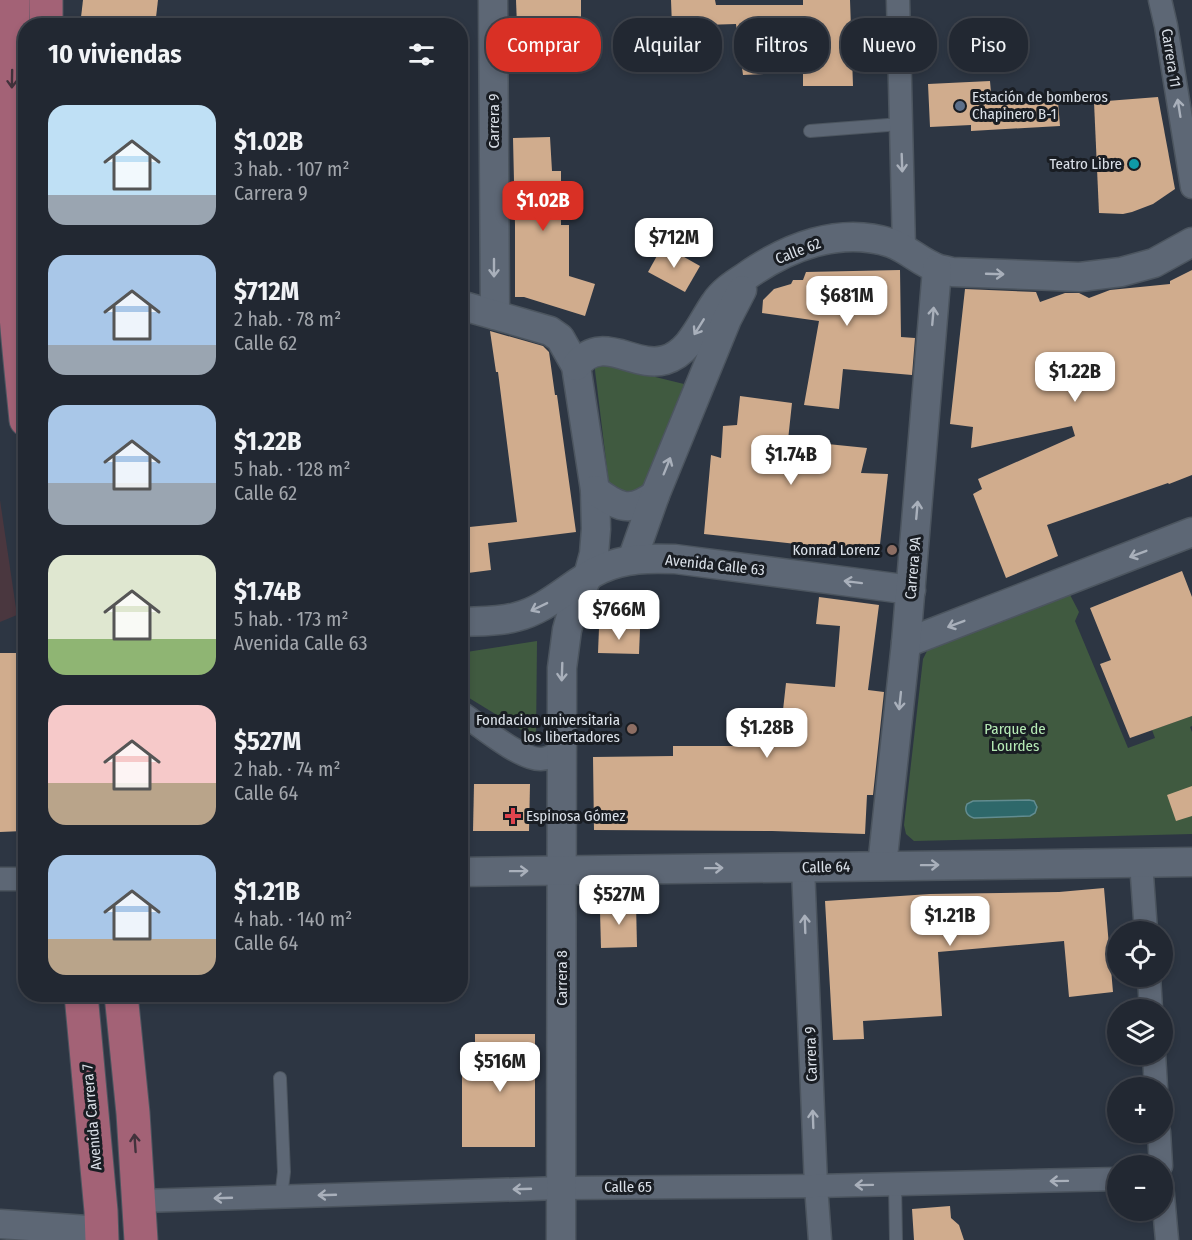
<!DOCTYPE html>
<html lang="es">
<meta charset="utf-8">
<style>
:root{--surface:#222832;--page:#2e343e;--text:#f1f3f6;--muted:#a2a6ac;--line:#3f444d;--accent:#d93025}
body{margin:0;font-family:"Fira Sans Condensed",sans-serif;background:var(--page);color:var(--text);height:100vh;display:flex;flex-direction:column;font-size:22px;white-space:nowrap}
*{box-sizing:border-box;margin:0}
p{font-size:20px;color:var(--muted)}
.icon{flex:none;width:33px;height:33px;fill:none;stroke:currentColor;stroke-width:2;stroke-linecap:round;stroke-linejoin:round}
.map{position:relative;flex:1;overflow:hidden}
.details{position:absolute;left:18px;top:18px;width:450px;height:984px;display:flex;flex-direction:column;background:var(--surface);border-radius:24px;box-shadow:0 3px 9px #0003,0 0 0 2px var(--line)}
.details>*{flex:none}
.hud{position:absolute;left:486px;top:18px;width:570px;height:54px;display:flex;gap:12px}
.tools{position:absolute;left:1107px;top:921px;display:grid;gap:12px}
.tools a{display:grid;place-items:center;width:66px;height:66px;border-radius:50%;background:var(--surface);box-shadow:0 3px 9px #0003,0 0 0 2px var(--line);font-size:30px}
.price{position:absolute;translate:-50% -51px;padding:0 14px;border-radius:12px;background:#fff;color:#222;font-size:20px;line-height:39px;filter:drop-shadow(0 2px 3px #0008)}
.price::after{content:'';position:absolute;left:50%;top:36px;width:18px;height:14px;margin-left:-9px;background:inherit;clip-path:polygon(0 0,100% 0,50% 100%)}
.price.active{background:var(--accent);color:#fff}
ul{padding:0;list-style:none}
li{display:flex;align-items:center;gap:18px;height:150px;padding:0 30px}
li span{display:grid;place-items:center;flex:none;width:168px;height:120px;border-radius:18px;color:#555}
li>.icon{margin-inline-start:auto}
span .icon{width:72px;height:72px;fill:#fffc;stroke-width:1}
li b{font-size:26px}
h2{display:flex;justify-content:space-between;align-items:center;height:72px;padding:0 30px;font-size:26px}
.chip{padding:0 21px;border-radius:24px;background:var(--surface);box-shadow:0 3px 9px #0003,0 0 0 2px var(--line);font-size:21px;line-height:54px}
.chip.active{background:var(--accent);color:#fff}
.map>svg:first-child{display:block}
</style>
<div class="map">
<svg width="1192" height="1240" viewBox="0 0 1192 1240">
<rect width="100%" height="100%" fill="#2d3643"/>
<polygon fill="#4a373f" points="0,500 17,615 0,622"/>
<g fill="#405a40">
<polygon points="594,362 684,384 643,489 629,500 609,485"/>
<polygon points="1068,591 1079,612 1075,621 1128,748 1155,738 1152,730 1192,716 1192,726 1190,727 1192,732 1192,834 914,841 906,834 904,825 923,659 928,649"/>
<polygon points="537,641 536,739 461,693 460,653"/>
</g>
<path fill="#2e686a" stroke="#628c90" stroke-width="1.5" d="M1029,800L1034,801L1037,807L1035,813L1030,816L974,818C967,816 964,811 967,804L973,801Z"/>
<g fill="#d0ac8d">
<polygon points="83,0 158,0 155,26 80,26"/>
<polygon points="516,0 581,0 581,24 517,26"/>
<polygon points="671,0 715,0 716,5 803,5 803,0 850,0 853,86 803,86 803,72 743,75 736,24 672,26"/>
<polygon points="990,81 992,105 1058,102 1060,126 971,131 971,125 930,127 928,84"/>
<polygon points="1158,97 1175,189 1153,204 1132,212 1123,214 1099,213 1094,102"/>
<polygon points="550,137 552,171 561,171 561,225 569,225 569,276 595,284 585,316 524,297 515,297 515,225 513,138"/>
<polygon points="663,245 700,266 685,292 648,272"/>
<polygon points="900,270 901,337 915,338 912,375 843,369 839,409 804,405 819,321 762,313 763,300 774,289 791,284 793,280 803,280 806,272"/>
<polygon points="1192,270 1192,475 1169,484 1168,483 1047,525 1058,556 1006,578 973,494 982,489 978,479 1075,436 1072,426 971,448 973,427 950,424 965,289 1036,292 1040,302 1065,293 1079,293 1089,298 1110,290 1170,284 1170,281"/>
<polygon points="490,331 543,346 549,352 555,395 557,395 576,532 488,543 491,570 460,574 460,528 517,522 498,372 496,372"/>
<polygon points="740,396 792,403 788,440 867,448 861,473 888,474 879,553 704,534 711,455 721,458 723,426 737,425"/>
<polygon points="1182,571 1192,597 1192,716 1130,738 1100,664 1111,660 1090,608"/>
<polygon points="819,597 879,605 868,690 884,692 873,795 867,795 865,834 772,831 594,830 593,757 673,756 673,746 779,746 786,683 835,687 840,626 816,624"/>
<polygon points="599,628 640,629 639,654 598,653"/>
<polygon points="0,653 16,653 23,831 0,832"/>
<polygon points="474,784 530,784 529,831 473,831"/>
<polygon points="1192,786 1192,816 1176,821 1167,795"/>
<polygon points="1104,888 1113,992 1069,997 1064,941 938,952 942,1016 863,1021 864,1039 833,1040 825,901 930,894 1059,892"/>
<polygon points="607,903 636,903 637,947 601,948 600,911"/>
<polygon points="475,1034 535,1034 535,1147 462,1147 462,1072 475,1072"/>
<polygon points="950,1206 951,1218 959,1225 964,1240 914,1240 912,1209"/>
</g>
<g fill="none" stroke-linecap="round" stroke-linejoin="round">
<g stroke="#4c555f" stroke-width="14">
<g id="service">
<polyline points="810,131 901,124"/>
<polyline points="280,1078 284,1172 281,1197"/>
<polyline points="895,1185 896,1240"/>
</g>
</g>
<g stroke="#4c555f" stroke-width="25">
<g id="minor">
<polyline points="898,0 904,249"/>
<polyline points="1160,0 1166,26 1192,187"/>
<path d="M460,712C478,724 520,760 541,759C549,759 555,754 562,750"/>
<polyline points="1141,862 1146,932"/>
<polyline points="803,867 816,1186 820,1240"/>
<polyline points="0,879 26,879"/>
<polyline points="1149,976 1151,1010"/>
<polyline points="1154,1054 1156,1088"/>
<polyline points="1159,1132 1161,1166"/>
<polyline points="1162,1185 1167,1240"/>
<polyline points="140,1201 561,1188 816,1186 1118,1179"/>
</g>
</g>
<g stroke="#4c555f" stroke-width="31">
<g id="tertiary">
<polyline points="493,0 495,315"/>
<polyline points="460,305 550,331 560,338 576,366 595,490 596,529 594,554 588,576 574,605 567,630 562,668 561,1240"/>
<path d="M576,366C602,332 634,369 665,360C690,353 701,323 715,303C722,292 734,284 745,277C787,247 840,226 891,243C908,249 921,263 939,269C943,270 948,271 952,272L1080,277L1121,272L1154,263L1192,242"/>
<path d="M595,490C618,508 631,513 655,495"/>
<polyline points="632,560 655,495 727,319 742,290"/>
<path d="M460,622C479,621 499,622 516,617C549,609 572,582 601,569C625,558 650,558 675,559L911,590"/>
<polyline points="906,643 1192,532"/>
<polyline points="882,866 906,643 937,269"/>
<polyline points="460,872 1192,862"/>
<polyline points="0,1224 102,1231"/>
</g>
</g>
<g stroke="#4c555f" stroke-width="35">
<g id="primary">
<path d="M13,0C11,79 9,159 11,238C13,299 20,359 26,420"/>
<polyline points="46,0 46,26"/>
<polyline points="81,994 101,1211 102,1240"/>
<polyline points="121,994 133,1113 141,1240"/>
</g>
</g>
<use href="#service" stroke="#5d6775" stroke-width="12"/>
<use href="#minor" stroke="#5d6775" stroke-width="22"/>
<use href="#tertiary" stroke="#5d6775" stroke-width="28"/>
<use href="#primary" stroke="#a36276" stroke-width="33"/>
</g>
<defs><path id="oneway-shaft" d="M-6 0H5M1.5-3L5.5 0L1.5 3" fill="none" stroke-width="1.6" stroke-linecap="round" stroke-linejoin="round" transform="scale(1.5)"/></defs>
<g stroke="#42323c">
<use href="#oneway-shaft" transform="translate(12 79) rotate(91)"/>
<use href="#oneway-shaft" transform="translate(135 1143) rotate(-94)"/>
</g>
<g stroke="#a9b0bb">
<use href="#oneway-shaft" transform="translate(1179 108) rotate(-99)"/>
<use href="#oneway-shaft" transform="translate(902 163) rotate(88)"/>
<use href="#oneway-shaft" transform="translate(494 268) rotate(90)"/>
<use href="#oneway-shaft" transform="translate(995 274) rotate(2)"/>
<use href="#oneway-shaft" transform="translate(933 316) rotate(-85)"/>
<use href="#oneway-shaft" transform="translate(699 327) rotate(122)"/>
<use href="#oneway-shaft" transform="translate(667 466) rotate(-68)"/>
<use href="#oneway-shaft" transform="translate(917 510) rotate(-85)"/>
<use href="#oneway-shaft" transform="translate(1138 554) rotate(159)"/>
<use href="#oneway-shaft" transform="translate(853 582) rotate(-173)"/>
<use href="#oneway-shaft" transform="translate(539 607) rotate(154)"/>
<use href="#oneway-shaft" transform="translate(956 624) rotate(159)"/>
<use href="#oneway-shaft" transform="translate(562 672) rotate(92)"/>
<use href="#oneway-shaft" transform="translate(900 701) rotate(96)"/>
<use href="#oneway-shaft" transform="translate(930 865) rotate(-1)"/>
<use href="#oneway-shaft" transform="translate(714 868) rotate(-1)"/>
<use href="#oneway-shaft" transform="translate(519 871) rotate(-1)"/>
<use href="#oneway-shaft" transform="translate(805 924) rotate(-92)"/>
<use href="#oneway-shaft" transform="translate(813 1119) rotate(-92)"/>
<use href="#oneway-shaft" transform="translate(1059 1181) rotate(179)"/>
<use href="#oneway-shaft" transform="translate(864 1185) rotate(179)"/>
<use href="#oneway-shaft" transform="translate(522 1189) rotate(178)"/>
<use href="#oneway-shaft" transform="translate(327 1195) rotate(178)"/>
<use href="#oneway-shaft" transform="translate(223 1198) rotate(178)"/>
</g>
<circle fill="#5c6f8a" stroke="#191d23" stroke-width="2" cx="960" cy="106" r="6"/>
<circle fill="#0f9aa8" stroke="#191d23" stroke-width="2" cx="1134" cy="164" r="6"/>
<g fill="#8d6e63" stroke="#191d23" stroke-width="2">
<circle cx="892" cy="550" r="6"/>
<circle cx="632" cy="729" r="6"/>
</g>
<path fill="#e0444e" stroke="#191d23" stroke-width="2" d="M510 807h6v6h6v6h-6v6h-6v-6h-6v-6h6z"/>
<g text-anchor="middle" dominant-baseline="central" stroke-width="6" stroke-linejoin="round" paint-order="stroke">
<g font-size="15" fill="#dbe1e9" stroke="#191d23">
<text transform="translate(1171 58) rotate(81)">Carrera 11</text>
<text transform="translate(494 121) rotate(-90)">Carrera 9</text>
<text transform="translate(798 251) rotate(-21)">Calle 62</text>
<text transform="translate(715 565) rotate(6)">Avenida Calle 63</text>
<text transform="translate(913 568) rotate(-85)">Carrera 9A</text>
<text transform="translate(826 867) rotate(-1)">Calle 64</text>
<text transform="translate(562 978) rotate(-90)">Carrera 8</text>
<text transform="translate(811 1054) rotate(-92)">Carrera 9</text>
<text transform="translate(92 1117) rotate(-95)">Avenida Carrera 7</text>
<text x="628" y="1187">Calle 65</text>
</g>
<g font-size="15" fill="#dbe1e9" stroke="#191d23" text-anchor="end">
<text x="972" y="97" text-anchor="start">Estación de bomberos<tspan x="972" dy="17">Chapinero B-1</tspan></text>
<text x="1122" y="164">Teatro Libre</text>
<text x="880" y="550">Konrad Lorenz</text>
<text x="620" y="720">Fondacion universitaria<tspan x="620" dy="17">los libertadores</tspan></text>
<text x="526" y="816" text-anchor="start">Espinosa Gómez</text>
</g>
<g font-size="15" fill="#b6ebb6" stroke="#191d23">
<text x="1015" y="729">Parque de<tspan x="1015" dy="17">Lourdes</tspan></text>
</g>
</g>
</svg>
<div class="tools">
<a><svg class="icon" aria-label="locate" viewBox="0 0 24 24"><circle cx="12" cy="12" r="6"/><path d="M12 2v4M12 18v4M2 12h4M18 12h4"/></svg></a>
<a><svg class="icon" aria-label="layers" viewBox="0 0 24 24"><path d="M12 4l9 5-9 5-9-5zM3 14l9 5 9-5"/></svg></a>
<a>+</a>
<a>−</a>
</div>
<b class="price active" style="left:543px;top:232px">$1.02B</b>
<b class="price" style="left:674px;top:269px">$712M</b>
<b class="price" style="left:847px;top:327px">$681M</b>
<b class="price" style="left:1075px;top:403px">$1.22B</b>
<b class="price" style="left:791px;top:486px">$1.74B</b>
<b class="price" style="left:619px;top:641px">$766M</b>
<b class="price" style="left:767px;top:759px">$1.28B</b>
<b class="price" style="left:619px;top:926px">$527M</b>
<b class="price" style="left:950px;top:947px">$1.21B</b>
<b class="price" style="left:500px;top:1093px">$516M</b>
<div class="hud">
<a class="chip active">Comprar</a>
<a class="chip">Alquilar</a>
<a class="chip">Filtros</a>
<a class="chip">Nuevo</a>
<a class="chip">Piso</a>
</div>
<section class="details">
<h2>10 viviendas<svg class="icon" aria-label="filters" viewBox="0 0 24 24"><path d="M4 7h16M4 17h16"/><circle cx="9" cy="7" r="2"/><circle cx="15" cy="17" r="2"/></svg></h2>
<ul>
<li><span style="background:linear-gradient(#bfe0f5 75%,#9aa5b1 0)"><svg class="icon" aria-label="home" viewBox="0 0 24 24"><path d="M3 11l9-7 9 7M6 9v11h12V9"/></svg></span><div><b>$1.02B</b><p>3 hab. · 107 m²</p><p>Carrera 9</p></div></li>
<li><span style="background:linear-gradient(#a9c7e8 75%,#9aa5b1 0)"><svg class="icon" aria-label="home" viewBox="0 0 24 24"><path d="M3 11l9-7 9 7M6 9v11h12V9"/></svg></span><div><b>$712M</b><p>2 hab. · 78 m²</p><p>Calle 62</p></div></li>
<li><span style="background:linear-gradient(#a9c7e8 65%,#9aa5b1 0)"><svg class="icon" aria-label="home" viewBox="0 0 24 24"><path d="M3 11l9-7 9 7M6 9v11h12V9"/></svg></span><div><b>$1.22B</b><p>5 hab. · 128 m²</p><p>Calle 62</p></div></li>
<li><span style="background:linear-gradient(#dfe7d0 70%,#8fb573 0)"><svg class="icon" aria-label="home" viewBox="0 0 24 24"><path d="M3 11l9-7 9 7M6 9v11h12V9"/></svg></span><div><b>$1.74B</b><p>5 hab. · 173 m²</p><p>Avenida Calle 63</p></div></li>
<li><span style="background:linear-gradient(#f6c9c9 65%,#b9a48a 0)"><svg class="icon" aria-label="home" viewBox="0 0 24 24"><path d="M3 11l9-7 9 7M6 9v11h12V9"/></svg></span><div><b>$527M</b><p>2 hab. · 74 m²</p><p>Calle 64</p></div></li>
<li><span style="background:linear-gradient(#a9c7e8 70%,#b9a48a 0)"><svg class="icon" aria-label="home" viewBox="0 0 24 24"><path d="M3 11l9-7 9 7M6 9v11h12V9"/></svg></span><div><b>$1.21B</b><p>4 hab. · 140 m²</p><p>Calle 64</p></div></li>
</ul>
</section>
</div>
